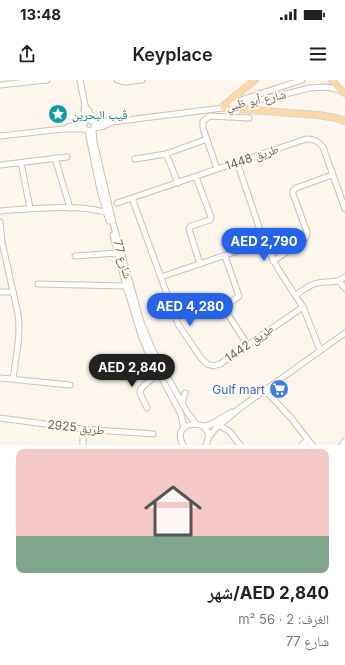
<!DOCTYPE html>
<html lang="ar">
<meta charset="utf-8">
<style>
:root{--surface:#fff;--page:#f2f2f2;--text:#202124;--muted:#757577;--accent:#2563eb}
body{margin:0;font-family:Inter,"Noto Naskh Arabic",sans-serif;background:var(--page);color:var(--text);direction:rtl;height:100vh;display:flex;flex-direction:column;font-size:15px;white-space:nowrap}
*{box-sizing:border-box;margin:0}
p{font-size:13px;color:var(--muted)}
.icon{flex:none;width:22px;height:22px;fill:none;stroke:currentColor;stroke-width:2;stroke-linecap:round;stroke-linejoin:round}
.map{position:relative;height:365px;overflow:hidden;direction:ltr}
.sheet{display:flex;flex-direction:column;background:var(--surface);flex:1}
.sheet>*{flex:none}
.price{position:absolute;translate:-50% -34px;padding:0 9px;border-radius:14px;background:var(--accent);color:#fff;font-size:13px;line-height:26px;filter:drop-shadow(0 1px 2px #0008)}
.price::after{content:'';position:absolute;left:50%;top:24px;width:12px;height:9px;margin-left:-6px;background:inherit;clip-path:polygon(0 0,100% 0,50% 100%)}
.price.current{background:#222;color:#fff}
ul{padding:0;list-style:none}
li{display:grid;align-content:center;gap:8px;height:212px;padding:0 16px}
li span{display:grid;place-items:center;height:124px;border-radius:8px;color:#555}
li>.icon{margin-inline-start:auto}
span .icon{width:72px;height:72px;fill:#fffc;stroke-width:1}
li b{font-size:17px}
.status{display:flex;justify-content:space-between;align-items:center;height:28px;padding:0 20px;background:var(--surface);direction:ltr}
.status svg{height:11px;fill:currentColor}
header{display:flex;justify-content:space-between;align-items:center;height:52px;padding:0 16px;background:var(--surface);font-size:18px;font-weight:600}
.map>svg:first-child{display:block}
</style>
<div class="status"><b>13:48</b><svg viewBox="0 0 49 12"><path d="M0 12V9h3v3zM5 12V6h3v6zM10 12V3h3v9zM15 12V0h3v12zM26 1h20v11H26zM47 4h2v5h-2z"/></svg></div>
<header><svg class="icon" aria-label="menu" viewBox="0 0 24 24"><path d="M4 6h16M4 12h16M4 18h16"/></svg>Keyplace<svg class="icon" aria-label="share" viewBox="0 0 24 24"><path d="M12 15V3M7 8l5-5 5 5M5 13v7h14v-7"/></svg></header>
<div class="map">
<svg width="345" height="365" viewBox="0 0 345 365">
<rect width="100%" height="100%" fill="#fdf6ec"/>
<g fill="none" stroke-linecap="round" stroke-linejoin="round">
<g stroke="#d1beb0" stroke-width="7">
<g id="minor">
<polyline points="80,0 85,26 84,30 86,41"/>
<polyline points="117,0 125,2 142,0"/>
<polyline points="0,5 47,0"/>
<polyline points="226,25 302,0"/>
<polyline points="85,26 89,31 92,41"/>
<circle cx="89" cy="45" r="5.5"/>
<polyline points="94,43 103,41 112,42 231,27 310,8 326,7 340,10"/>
<polyline points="68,47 84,43"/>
<polyline points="95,48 104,46 112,42"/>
<polyline points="93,50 94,62 114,147 141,242 152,269 187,332 196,344"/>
<polyline points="88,51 100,110 109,141"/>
<polyline points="0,56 63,49 85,49"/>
<polyline points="166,74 178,103"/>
<polyline points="55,78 70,128"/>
<polyline points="135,79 166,74 207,59"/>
<polyline points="237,82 264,162 280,192 303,227 320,270"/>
<polyline points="21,83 30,128"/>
<polyline points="0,85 67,77"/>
<polyline points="217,89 203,48 203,41 210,36 249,38"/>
<polyline points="196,97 211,137 210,140 191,146 189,149 200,184"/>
<polyline points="132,118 178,244 201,278 207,284 213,286 220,284 303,227"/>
<path d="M117,123L306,59C314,59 318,61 323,67L345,129"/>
<path d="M0,131C28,129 81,123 107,133"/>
<path d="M0,142L2,162L18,234C21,256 16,277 13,299"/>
<polyline points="113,155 126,206 142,258 148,272 181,334 184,348"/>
<polyline points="75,176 117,173"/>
<polyline points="225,176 239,216 226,226 225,230 247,264"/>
<polyline points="273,181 303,161 306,157 307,152 293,114 293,111 296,108 332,95"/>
<polyline points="161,197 264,162"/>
<polyline points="339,201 345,208"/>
<polyline points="38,204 126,206"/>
<polyline points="0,212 13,212"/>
<path d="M296,215C302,211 310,204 318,203C329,201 335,204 345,197"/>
<polyline points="0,298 70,305"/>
<polyline points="265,310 291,338 312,365"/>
<polyline points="182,323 185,313"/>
<path d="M147,328C145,323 142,318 140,313C139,305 154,301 158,291"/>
<polyline points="0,338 83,349 153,354"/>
<polyline points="219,345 230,352 240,365"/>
<polyline points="203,346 210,345 232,332"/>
<polyline points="208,358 216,348 240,328 345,253"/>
<polyline points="83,365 83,349"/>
<path d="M183,365C168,338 220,337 206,365"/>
<polyline points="302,365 308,360"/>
<polyline points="342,365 345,361"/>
</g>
</g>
<g stroke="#dad1cd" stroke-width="8">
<g id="major">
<polyline points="332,0 340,10 345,13"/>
<polyline points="223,26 255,0"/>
<polyline points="224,28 318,35 336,38 345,41"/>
</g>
</g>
<use href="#minor" stroke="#fff" stroke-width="5"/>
<use href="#major" stroke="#fbd9a5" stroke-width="6"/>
</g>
<defs>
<g id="sight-disc" transform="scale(1)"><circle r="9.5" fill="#0f9aa8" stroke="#fffaf3"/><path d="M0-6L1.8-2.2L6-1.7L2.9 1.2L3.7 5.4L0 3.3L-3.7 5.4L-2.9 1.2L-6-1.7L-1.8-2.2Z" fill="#fff"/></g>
<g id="supermarket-disc" transform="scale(1)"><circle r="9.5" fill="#3f7fe0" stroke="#fffaf3"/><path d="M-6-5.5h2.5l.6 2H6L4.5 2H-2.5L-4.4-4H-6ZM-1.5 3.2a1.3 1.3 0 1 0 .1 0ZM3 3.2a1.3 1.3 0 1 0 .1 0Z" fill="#fff"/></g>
</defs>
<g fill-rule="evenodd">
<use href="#sight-disc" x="58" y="34"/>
<use href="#supermarket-disc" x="279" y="309"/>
</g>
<g text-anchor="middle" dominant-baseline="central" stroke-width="4" stroke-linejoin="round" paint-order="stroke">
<g font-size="12" fill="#7a5c4d" stroke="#fffaf3">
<text transform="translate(256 20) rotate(-12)">شارع أبو ظبي</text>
<text transform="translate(252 77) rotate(-19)">طريق 1448</text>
<text transform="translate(123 179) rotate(74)">شارع 77</text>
<text transform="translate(249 263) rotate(-35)">طريق 1442</text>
<text transform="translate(76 347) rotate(6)">طريق 2925</text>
</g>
<g font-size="12" fill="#0d838f" stroke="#fffaf3" text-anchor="start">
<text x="72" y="34">ڤيب البحرين</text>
</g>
<g font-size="12" fill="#366cbe" stroke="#fffaf3" text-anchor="end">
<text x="265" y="309">Gulf mart</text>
</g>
</g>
</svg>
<b class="price" style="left:264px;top:182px">AED 2,790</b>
<b class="price" style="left:190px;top:247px">AED 4,280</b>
<b class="price current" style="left:132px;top:308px">AED 2,840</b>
</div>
<section class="sheet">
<ul>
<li><span style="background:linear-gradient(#f6c9c9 70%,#7fa58c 0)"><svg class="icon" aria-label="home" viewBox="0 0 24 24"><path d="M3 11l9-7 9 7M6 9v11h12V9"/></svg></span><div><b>AED 2,840/شهر</b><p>الغرف: 2 · 56 m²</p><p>شارع 77</p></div></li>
</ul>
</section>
